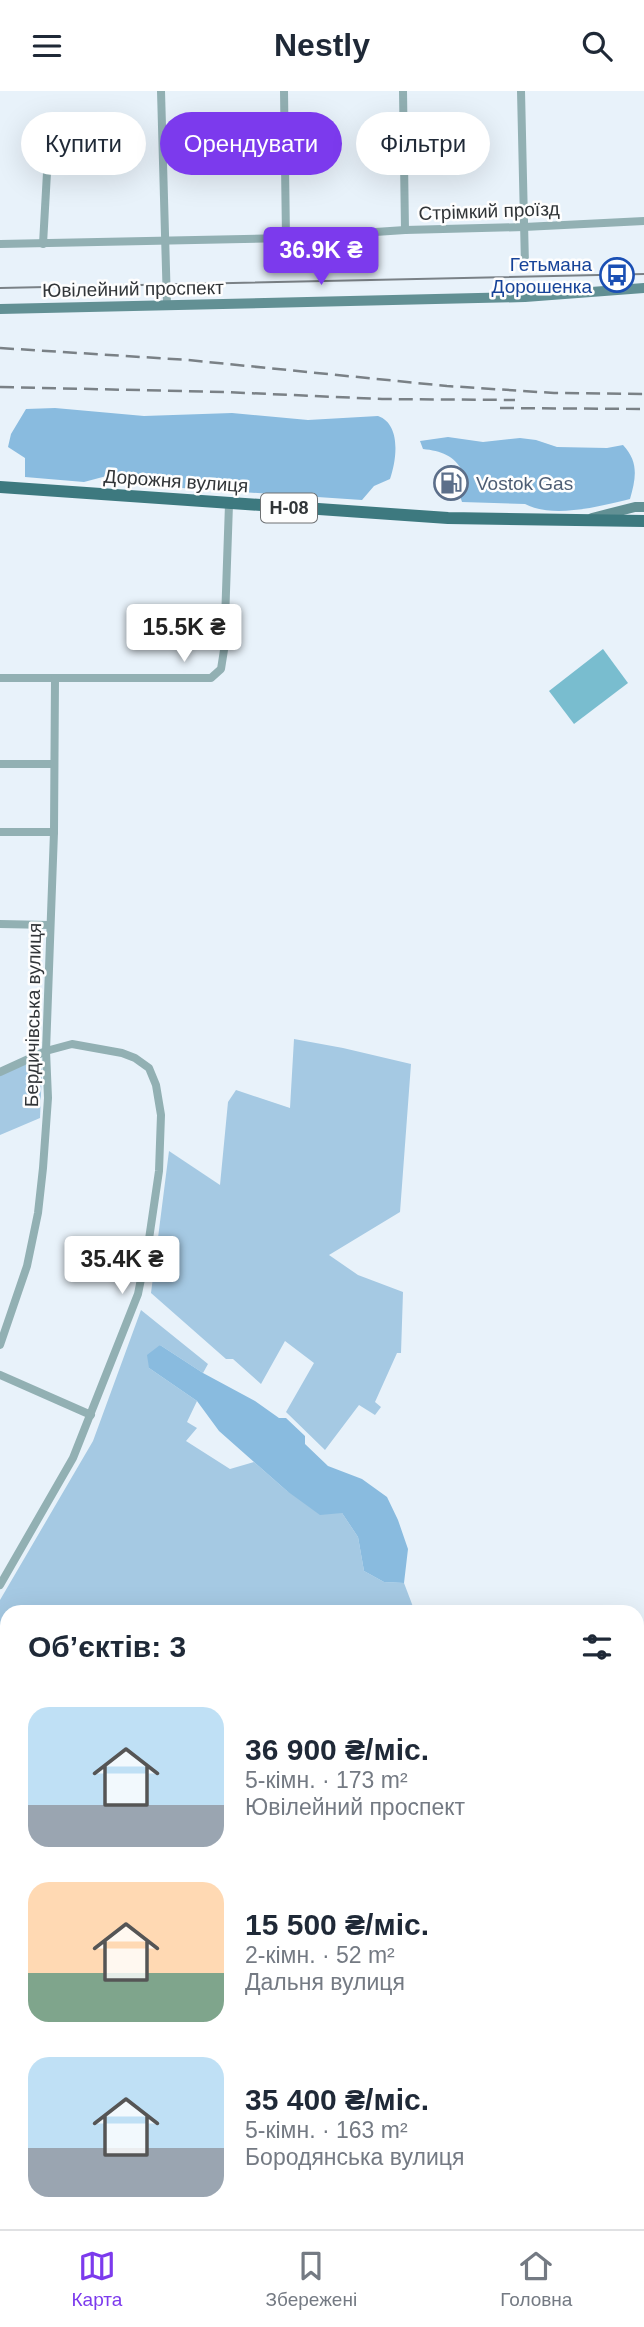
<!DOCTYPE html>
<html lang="uk">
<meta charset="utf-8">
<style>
:root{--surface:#fff;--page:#f6f6f7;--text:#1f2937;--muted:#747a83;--line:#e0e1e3;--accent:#7c3aed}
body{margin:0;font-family:Arial,sans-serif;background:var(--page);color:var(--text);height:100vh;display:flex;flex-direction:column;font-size:26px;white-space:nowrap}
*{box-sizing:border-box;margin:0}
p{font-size:23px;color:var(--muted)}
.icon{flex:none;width:38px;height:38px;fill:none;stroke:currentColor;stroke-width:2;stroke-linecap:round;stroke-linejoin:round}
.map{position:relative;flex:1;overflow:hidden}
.details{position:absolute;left:0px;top:1514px;width:644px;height:625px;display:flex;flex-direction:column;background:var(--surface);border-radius:21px 21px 0 0;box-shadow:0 7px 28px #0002}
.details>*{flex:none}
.banner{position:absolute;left:21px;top:21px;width:602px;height:63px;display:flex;gap:14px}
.price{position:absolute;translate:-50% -60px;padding:0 16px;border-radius:7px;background:#fff;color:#222;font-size:23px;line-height:46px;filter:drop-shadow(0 2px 4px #0008)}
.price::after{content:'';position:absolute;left:50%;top:42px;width:21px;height:16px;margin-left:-10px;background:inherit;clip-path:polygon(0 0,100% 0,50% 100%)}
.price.selected{background:var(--accent);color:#fff}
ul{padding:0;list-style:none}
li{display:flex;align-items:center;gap:21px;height:175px;padding:0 28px}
li span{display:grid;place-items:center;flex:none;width:196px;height:140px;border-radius:21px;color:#555}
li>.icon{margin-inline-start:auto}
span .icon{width:84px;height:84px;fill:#fffc;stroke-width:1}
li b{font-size:30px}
h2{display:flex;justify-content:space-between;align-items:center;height:84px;padding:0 28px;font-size:30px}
.tag{padding:0 24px;border-radius:32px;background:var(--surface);box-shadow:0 7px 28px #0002;font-size:24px;line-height:63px}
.tag.selected{background:var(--accent);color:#fff}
header{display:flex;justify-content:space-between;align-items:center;height:91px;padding:0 28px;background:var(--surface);font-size:32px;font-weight:600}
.menu{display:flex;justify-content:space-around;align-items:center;height:98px;border-top:2px solid var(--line);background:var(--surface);font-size:19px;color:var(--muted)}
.menu a{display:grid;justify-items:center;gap:4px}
.menu .selected{color:var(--accent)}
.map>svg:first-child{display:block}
</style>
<header><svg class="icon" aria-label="menu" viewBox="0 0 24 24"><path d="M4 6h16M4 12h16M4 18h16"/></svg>Nestly<svg class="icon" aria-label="search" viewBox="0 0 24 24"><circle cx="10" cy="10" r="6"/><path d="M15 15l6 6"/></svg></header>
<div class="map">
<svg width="644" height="2138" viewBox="0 0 644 2138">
<rect width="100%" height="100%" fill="#e8f2fa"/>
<g fill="#a5c9e3">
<polygon points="294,948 343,957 411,973 400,1121 329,1164 358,1184 403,1201 401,1262 397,1262 375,1311 381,1316 375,1324 359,1314 325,1359 286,1321 314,1272 285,1250 261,1293 233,1268 226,1268 151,1202 169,1060 220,1094 228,1011 236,999 290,1017"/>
<polygon points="31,971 40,973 42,980 40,1027 0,1044 0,984"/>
<polygon points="141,1219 208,1273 203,1282 160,1254 149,1277 197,1310 187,1331 197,1337 186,1350 230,1378 254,1371 287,1400 342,1422 358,1446 364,1480 384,1491 404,1492 415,1521 7,1521 7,1994 0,1984 0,1509 93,1350"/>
<polygon points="637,1869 644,1878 644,2138 325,2138 329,2132 637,2132"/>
</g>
<g fill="#89bbdf">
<path d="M55,317L144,325L232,322L308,329L378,325C401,333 397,368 390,388L374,395L362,409L138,394L114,383L84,391L25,386V367L8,356L11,343L26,318Z"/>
<path d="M448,346L483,351L520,347L536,349L557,356L607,357L623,354C639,371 636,387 630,408C601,415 553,428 525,413L462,411C458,399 457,392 463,381C454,364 441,360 423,358L420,350Z"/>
<polygon points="160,1254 203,1282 255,1310 279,1327 286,1327 305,1345 305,1353 328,1375 362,1388 387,1406 398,1429 408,1458 404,1492 384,1491 364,1480 358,1446 342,1422 320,1424 287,1400 219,1340 197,1310 149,1277 147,1264"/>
<polygon points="637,1995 644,1997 644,2086 637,2084"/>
<polygon points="216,2132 329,2132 325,2138 217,2138"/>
</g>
<g fill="#79bdcf">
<polygon points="603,558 628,592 574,633 549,600"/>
<polygon points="0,2022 7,2026 7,2110 0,2106"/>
<polygon points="39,2132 201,2132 208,2138 47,2138"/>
</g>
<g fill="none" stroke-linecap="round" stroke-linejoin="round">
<g stroke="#92b0b3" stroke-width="8">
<polyline points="161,0 167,214"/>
<polyline points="284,0 286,147"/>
<polyline points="403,0 405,139"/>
<polyline points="521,0 525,174"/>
<polyline points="0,153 286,147 405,139 524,136 644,130"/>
<polyline points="43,153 50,28"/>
<polyline points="0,587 211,587 221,578 224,559 229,413"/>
<polyline points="0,673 53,673"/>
<polyline points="0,741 54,741"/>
<polyline points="0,833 50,834"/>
<polyline points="0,981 46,960 72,953 122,962 135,967 149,977 156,994 161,1024 159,1080 149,1148 138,1203 73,1367 0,1494"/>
<polyline points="0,1254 27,1175 38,1122 43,1077 48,1007 46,960 54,741 55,588"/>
<polyline points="0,1284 91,1324"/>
</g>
<g stroke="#629094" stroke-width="10">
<polyline points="0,218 525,206 644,197"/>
<polyline points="592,427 635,416 644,416"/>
</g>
<polyline stroke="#3d797f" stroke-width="12" points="0,396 448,427 644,430"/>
<polyline stroke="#7a8186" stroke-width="2" points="0,197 644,183"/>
<g stroke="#7a8186" stroke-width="2.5" stroke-dasharray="14 7" stroke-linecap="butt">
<polyline points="0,257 188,269 447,295 554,302 644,303"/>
<polyline points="0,296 224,301 382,308 515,309"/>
<polyline points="500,317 644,318"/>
</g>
</g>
<defs>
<g id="bus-ring" transform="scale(1.75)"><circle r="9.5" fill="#fefefe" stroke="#1a4fb4" stroke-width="1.5"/><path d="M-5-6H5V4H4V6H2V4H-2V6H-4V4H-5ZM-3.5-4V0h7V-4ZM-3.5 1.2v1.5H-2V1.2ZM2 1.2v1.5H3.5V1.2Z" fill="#1a4fb4"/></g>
<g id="fuel-ring" transform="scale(1.75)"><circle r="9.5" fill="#fefefe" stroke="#5c6f8a" stroke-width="1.5"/><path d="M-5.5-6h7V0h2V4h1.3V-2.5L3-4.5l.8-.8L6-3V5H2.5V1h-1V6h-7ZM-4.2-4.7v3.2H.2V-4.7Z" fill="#5c6f8a"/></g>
</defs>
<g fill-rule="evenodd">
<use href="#bus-ring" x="617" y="184"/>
<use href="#fuel-ring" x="451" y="392"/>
</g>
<g text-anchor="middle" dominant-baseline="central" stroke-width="5" stroke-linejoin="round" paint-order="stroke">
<rect fill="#fefefe" stroke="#6e7173" stroke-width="2" x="261" y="402.5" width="56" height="29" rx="5"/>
<g font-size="18" font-weight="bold" fill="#313538">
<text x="289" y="417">Н-08</text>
</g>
<g font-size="19" fill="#313538" stroke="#fefefe">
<text transform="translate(489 120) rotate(-2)">Стрімкий проїзд</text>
<text transform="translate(133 198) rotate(-1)">Ювілейний проспект</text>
<text transform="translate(176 390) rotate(4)">Дорожня вулиця</text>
<text transform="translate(33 924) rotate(-89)">Бердичівська вулиця</text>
</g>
<g font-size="19" fill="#164399" stroke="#fefefe" text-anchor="end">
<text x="592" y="173">Гетьмана<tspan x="592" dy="22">Дорошенка</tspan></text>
</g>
<g font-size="19" fill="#4e5e75" stroke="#fefefe" text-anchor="start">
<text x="476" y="392">Vostok Gas</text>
</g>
</g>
</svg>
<b class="price selected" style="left:321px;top:196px">36.9K ₴</b>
<b class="price" style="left:184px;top:573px">15.5K ₴</b>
<b class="price" style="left:122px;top:1205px">35.4K ₴</b>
<div class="banner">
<a class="tag">Купити</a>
<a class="tag selected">Орендувати</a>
<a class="tag">Фільтри</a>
</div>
<section class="details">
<h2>Об’єктів: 3<svg class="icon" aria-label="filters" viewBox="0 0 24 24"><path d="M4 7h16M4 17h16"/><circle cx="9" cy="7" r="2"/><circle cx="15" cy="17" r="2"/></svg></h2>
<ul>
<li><span style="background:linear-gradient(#bfe0f5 70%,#9aa5b1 0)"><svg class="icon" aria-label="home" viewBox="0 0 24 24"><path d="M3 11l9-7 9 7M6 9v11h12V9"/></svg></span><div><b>36 900 ₴/міс.</b><p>5-кімн. · 173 m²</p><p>Ювілейний проспект</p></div></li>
<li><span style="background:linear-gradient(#ffd9b3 65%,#7fa58c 0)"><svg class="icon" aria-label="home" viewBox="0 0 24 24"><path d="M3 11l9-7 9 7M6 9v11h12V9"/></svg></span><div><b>15 500 ₴/міс.</b><p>2-кімн. · 52 m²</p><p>Дальня вулиця</p></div></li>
<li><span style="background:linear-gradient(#bfe0f5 65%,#9aa5b1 0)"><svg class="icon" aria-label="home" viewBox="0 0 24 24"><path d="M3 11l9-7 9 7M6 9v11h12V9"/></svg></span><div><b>35 400 ₴/міс.</b><p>5-кімн. · 163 m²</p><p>Бородянська вулиця</p></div></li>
</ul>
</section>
</div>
<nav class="menu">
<a class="selected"><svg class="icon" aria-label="map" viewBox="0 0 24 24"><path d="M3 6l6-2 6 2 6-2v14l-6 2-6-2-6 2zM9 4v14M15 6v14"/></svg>Карта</a>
<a><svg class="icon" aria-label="saved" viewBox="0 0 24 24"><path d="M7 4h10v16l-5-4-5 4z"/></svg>Збережені</a>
<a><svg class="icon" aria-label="home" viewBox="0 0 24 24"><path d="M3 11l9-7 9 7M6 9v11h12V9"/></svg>Головна</a>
</nav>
